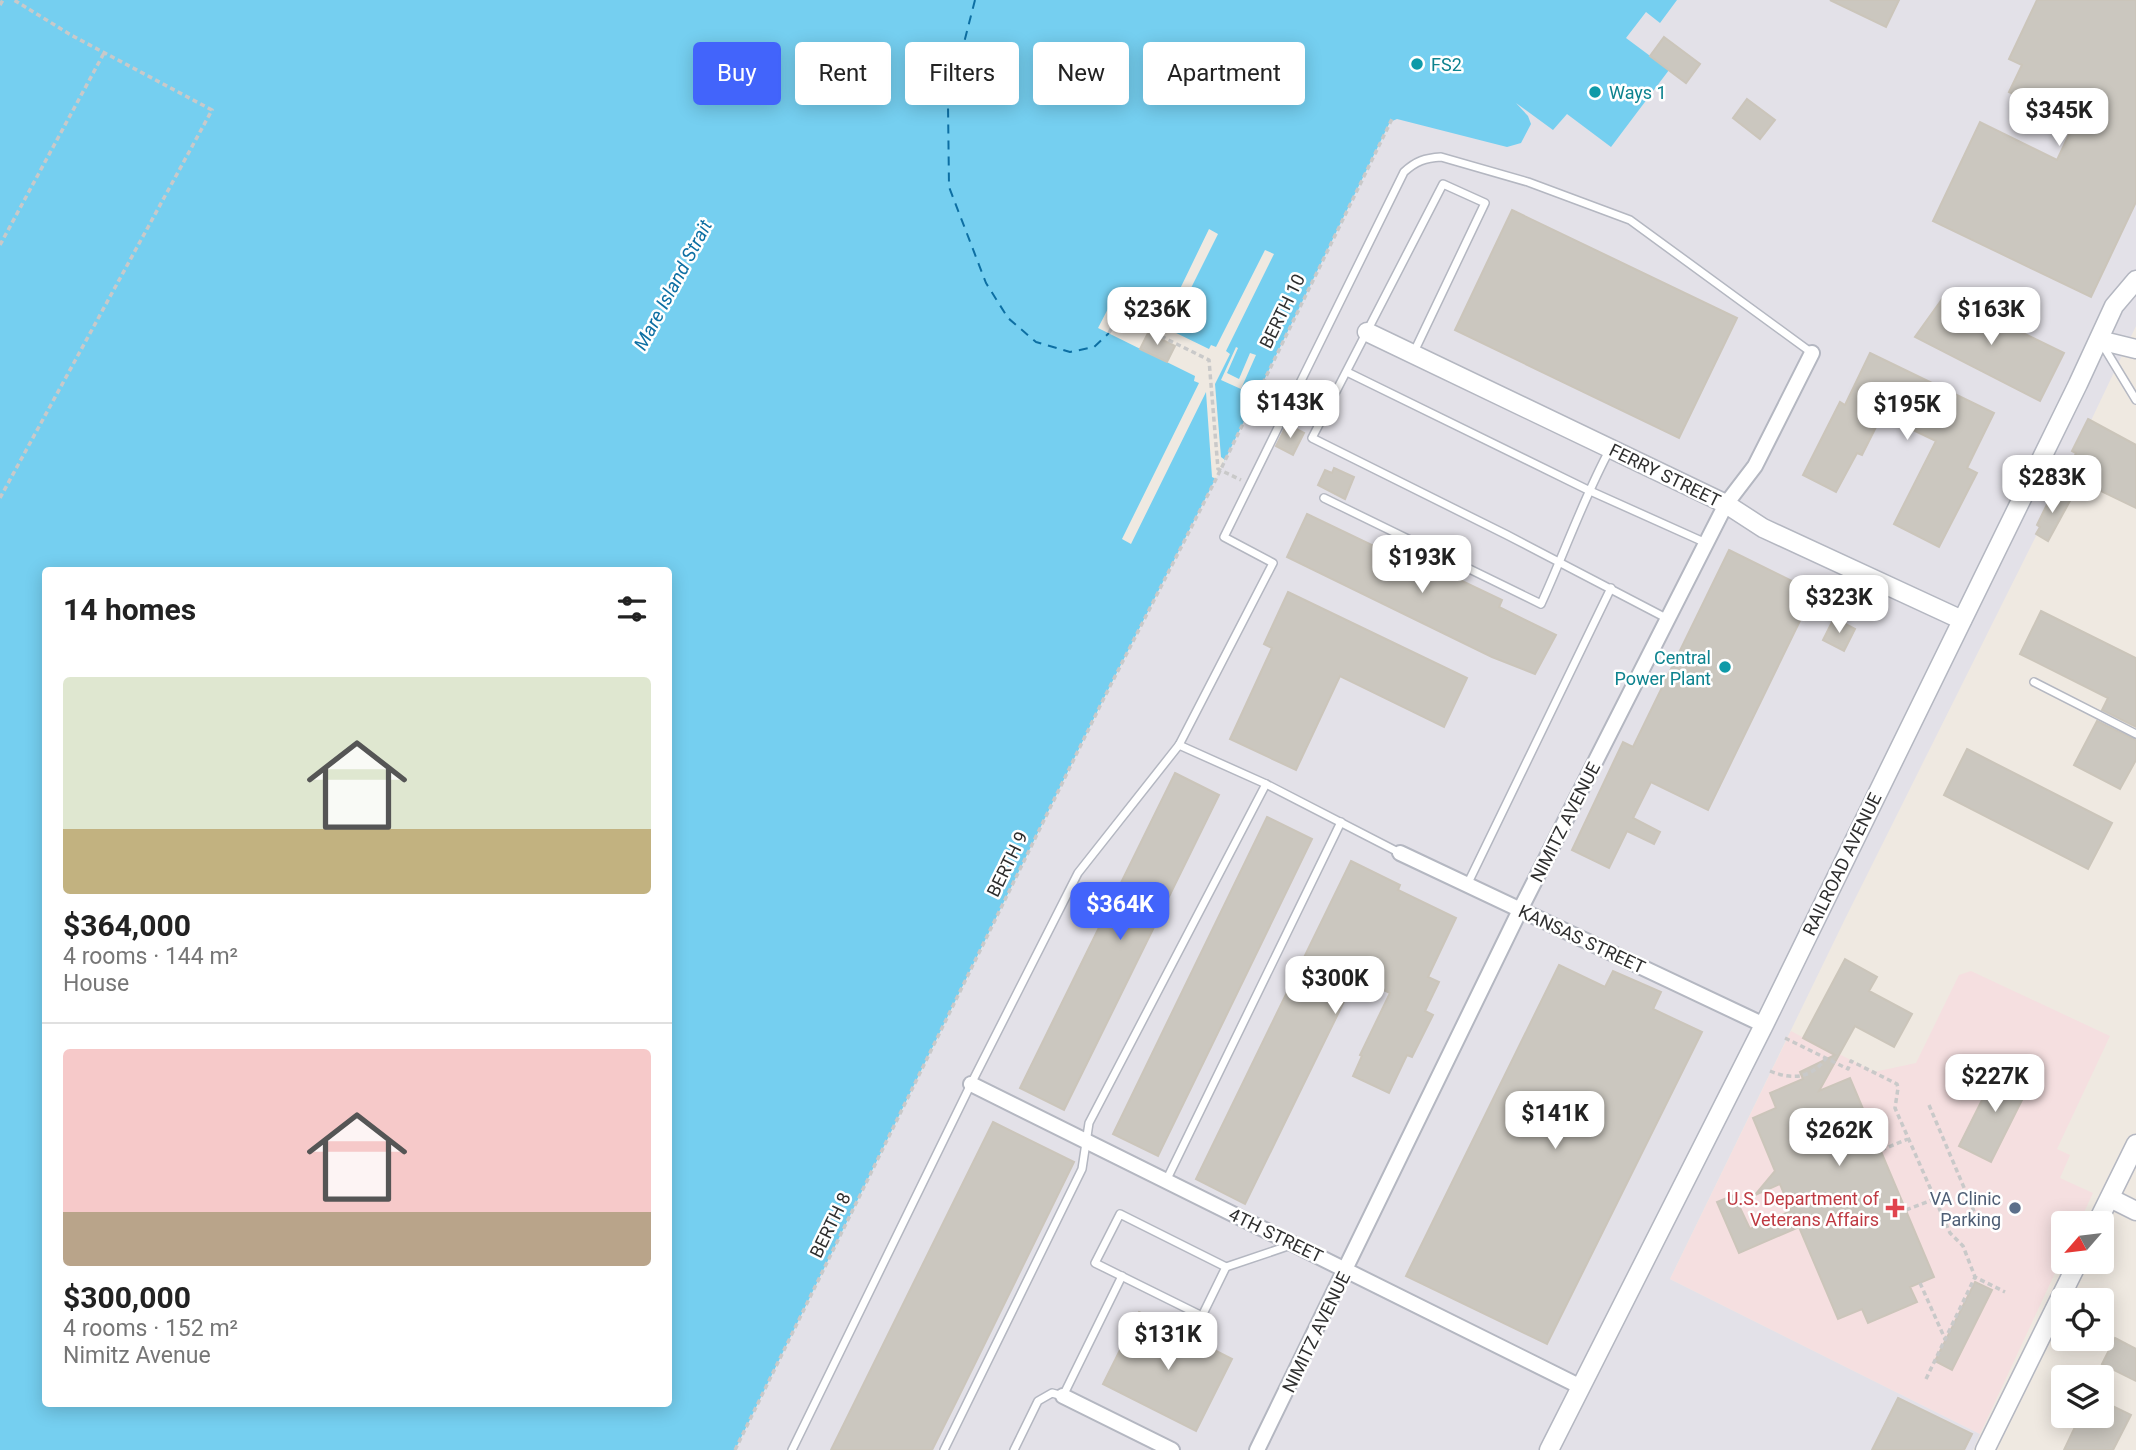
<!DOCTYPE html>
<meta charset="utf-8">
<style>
:root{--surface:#fff;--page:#f6f6f6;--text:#222;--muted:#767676;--line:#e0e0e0;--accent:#4264fb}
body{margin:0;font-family:Roboto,sans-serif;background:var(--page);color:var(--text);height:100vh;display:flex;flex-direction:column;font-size:26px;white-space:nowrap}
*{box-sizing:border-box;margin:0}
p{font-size:23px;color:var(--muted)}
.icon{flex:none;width:38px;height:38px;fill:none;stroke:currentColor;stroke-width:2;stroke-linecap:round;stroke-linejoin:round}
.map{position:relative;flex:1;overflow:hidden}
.panel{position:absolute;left:42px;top:567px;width:630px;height:840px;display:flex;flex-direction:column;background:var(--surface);border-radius:7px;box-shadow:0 4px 18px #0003}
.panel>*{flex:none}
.banner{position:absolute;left:693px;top:42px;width:665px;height:63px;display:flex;gap:14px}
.needle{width:46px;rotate:242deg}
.tools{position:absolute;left:2051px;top:1211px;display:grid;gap:14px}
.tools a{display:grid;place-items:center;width:63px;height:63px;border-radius:7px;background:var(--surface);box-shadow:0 4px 18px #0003;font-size:35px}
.price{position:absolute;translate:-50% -60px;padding:0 16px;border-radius:14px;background:#fff;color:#222;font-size:23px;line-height:46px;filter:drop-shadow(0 2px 4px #0008)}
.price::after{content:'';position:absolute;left:50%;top:42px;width:21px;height:16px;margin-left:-10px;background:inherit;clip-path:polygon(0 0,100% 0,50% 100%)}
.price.active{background:var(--accent);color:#fff}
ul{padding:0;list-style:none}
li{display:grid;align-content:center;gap:14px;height:371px;padding:0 21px}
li+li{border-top:2px solid var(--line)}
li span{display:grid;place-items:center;height:217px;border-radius:7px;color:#555}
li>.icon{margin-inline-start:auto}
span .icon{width:126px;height:126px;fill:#fffc;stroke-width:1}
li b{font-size:30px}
h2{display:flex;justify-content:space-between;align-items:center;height:84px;padding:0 21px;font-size:30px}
.tag{padding:0 24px;border-radius:7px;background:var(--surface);box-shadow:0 4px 18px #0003;font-size:24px;line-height:63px}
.tag.active{background:var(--accent);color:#fff}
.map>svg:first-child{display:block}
</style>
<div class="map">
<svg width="2136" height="1450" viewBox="0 0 2136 1450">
<rect width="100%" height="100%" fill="#efe9e1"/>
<polygon fill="#e3e1e8" points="1655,0 2136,0 2136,326 2037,534 1844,921 1670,1279 1980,1434 1973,1450 735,1450 1102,703 1225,460 1390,122 1392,119 1510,98 1646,12"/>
<polygon fill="#f5dfe0" points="1971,971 2110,1036 2057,1149 2070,1155 2060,1178 2093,1193 2079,1223 2063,1223 2063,1256 1980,1434 1670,1279 1791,1031 1837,1056 1839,1054 1874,1072 1916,1063 1959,975"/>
<path fill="#75cff0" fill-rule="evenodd" d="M0,0H1677L1660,23L1646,12L1626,38L1669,70L1611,147L1567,114L1553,130L1516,103L1528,116L1531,124L1521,143L1507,147L1397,119L1390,122L1225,460L1102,702L735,1450H0ZM46,570H668V1404H46Z"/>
<g fill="#efe9e1">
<polygon points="1209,229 1218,234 1170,330 1209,349 1211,345 1216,347 1265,250 1274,254 1226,351 1230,354 1215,384 1221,457 1225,460 1216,479 1212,477 1206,392 1131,544 1122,539 1199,383 1194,381 1195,376 1098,328 1112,301 1162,326"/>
<polygon points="1236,347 1238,348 1227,373 1239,379 1250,353 1256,355 1241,389 1221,380"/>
</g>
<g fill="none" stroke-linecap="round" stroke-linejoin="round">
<polyline stroke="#0d6fa3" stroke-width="2" stroke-dasharray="9 7" stroke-linecap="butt" points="975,0 948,105 949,187 986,283 1008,318 1036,342 1070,352 1094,347 1109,333"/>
</g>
<g fill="#cbc7bf" stroke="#cbc5ba" stroke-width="2">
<polygon points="1830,0 1899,0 1886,27"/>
<polygon points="2037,0 2136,0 2136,202 2091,297 1933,221 1980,122 2057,160 2074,124 2009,92 2022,65 2009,59"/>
<polygon points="1664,37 1700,64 1686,83 1650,56"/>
<polygon points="1747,99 1775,120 1760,139 1733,118"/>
<polygon points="1512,210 1737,318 1679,438 1455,330"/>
<polygon points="1945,295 2064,353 2040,401 1915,337"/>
<polygon points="1148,333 1175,346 1167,362 1140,349"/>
<polygon points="1870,353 1994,413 1967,468 1977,473 1939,547 1894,524 1936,441 1882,415 1862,455 1857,453 1836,492 1803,475 1840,402 1845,405"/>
<polygon points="2088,419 2136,445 2136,508 2072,477 2079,463 2073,460 2076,453 2072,451"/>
<polygon points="1287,424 1304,433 1293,455 1276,446"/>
<polygon points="1334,468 1354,477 1345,499 1318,485 1325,470 1332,473"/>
<polygon points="2054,490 2071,499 2048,541 2036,534 2040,527 2037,525"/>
<polygon points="1307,514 1430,573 1433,567 1502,600 1499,607 1556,635 1535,674 1492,657 1287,557"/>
<polygon points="1729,550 1814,592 1708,810 1651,782 1633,818 1660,832 1654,844 1627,831 1609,868 1572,850 1623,742 1633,747"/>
<polygon points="1288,592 1467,678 1444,727 1340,676 1296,770 1230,739 1272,648 1264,644"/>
<polygon points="2041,611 2136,658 2136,727 2102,710 2108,698 2020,654"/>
<polygon points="1834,618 1855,629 1844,651 1823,640"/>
<polygon points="2097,721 2136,740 2136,760 2120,789 2074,765"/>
<polygon points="1967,749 2112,823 2088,869 1944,795"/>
<polygon points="1175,773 1219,795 1064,1110 1020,1088"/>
<polygon points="1267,817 1312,839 1158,1156 1113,1134"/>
<polygon points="1351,861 1400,885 1398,890 1456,918 1428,977 1439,982 1425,1011 1433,1015 1412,1057 1407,1055 1389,1093 1353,1076 1362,1056 1360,1055 1390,993 1356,977 1245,1204 1196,1179"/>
<polygon points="1845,959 1877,977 1869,991 1912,1014 1894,1047 1855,1026 1819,1091 1850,1078 1934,1277 1910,1287 1917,1302 1868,1323 1862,1309 1838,1319 1799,1227 1739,1253 1717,1202 1734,1195 1750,1229 1791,1211 1780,1184 1755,1195 1775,1171 1753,1118 1776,1108 1770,1093 1803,1079 1800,1072 1835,1055 1803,1038"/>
<polygon points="1559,965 1605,987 1613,971 1661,992 1653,1009 1702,1032 1547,1344 1406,1276"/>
<polygon points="1999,1066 2031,1082 1991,1162 1959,1146"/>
<polygon points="993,1122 1074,1162 957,1400 932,1450 831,1450"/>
<polygon points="1975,1282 1992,1290 1952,1370 1935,1361"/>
<polygon points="1139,1312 1232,1359 1196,1431 1103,1384"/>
<polygon points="2115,1338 2136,1349 2136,1381 2102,1364"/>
<polygon points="1898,1398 1972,1434 1964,1450 1872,1450"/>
<polygon points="2102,1401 2131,1415 2113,1450 2064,1450 2075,1427 2052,1416 2102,1416"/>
</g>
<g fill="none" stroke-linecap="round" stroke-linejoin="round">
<g stroke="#b4b7c1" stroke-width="10">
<g id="service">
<polyline points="2102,344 2136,400"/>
<polyline points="1413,354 1485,203 1443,184 1312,438 1507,535 1668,619"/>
<polyline points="1347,372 1588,490 1706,543"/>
<path d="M1324,498L1541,604C1565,552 1583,499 1610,449"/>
<polyline points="2034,682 2136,734"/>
<polyline points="1179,745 1266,784 1400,853"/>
<polyline points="1467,885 1611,588"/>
<polyline points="1166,1181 1341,822"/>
<polygon points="1120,1214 1226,1267 1202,1316 1095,1263"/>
<polyline points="1226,1267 1291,1245"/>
<path d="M792,1450L971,1084L1078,873L1179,745L1273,563L1224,537L1404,172C1416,161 1425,158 1441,157L1528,182L1630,220L1812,353"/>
<polyline points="944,1450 1082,1169 1089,1123 1266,784"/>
<polyline points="1014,1450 1038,1401 1052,1393 1063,1396 1122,1276"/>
</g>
</g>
<g stroke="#b4b7c1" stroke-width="18">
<g id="minor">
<polyline points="1400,853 1764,1025"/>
<polyline points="971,1084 1581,1387"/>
<polyline points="1063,1396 1172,1450"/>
<polyline points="1257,1450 1520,910 1726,504 1755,466 1812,353"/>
</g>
</g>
<g stroke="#b4b7c1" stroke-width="21">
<g id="tertiary">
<polyline points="1367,332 1726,504 1763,528 1962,620"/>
<polyline points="2099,340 2136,349"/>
<polyline points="2110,1198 2136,1211"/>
<polyline points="2097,1223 2136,1144"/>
<polyline points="1549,1450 1764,1025 2078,384 2114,306 2136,280"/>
<polyline points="1985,1450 2078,1262"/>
</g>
</g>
<g stroke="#c9c9c9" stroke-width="3.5" stroke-dasharray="5 3.5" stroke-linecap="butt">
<polyline points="0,5 3,0"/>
<polyline points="0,245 104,53"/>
<polyline points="1109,333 1118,315 1209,360 1218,469 1241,480"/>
<polyline points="0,498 212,110 71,35 14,0"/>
<polyline points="1785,1038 1848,1069 1851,1061 1897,1084 1898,1088 1895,1108 1950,1233 1963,1246 1975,1277 2005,1292"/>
<path d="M1770,1071C1792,1080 1811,1079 1826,1058"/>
<polyline points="1929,1105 1982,1230"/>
<polyline points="1881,1150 1908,1139"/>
<polyline points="1906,1210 1935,1199"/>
<polyline points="1920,1283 1945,1339"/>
<polyline points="1926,1379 1975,1277"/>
<polyline points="735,1450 1102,702 1216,479 1392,119"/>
</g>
<use href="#service" stroke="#fff" stroke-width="7"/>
<use href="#minor" stroke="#fff" stroke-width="14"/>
<use href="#tertiary" stroke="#fff" stroke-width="18"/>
</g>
<g fill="#0f9aa8" stroke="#fff" stroke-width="2.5">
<circle cx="1417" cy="64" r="7"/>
<circle cx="1595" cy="92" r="7"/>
<circle cx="1725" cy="667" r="7"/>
</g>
<path fill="#e0444e" stroke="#fff" stroke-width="2.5" d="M1891.5 1197.5h7v7h7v7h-7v7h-7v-7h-7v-7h7z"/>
<circle fill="#5c6f8a" stroke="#fff" stroke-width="2.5" cx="2015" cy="1208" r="7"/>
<g text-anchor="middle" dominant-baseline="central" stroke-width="5" stroke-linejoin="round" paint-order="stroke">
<g font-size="18" fill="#0d838f" stroke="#fff" text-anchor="start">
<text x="1431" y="64">FS2</text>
<text x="1609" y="92">Ways 1</text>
<text x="1711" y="657" text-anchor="end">Central<tspan x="1711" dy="21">Power Plant</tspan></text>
</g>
<g font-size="18" fill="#2e2e2e" stroke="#fff">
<text transform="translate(1282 311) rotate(-64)">BERTH 10</text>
<text transform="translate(1665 475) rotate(26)">FERRY STREET</text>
<text transform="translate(1565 822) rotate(-63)">NIMITZ AVENUE</text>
<text transform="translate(1007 864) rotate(-64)">BERTH 9</text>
<text transform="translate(1842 864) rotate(-64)">RAILROAD AVENUE</text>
<text transform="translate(1582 939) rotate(25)">KANSAS STREET</text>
<text transform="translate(830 1225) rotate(-64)">BERTH 8</text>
<text transform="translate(1276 1235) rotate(26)">4TH STREET</text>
<text transform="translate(1316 1332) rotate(-64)">NIMITZ AVENUE</text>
</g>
<g font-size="18" fill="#be3a42" stroke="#fff" text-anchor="end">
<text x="1879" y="1198">U.S. Department of<tspan x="1879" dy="21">Veterans Affairs</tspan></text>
</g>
<g font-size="18" fill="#4e5e75" stroke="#fff" text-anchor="end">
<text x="2001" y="1198">VA Clinic<tspan x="2001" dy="21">Parking</tspan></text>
</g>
<g font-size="19" font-style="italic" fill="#0d6fa3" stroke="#fff">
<text transform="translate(673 285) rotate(-62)">Mare Island Strait</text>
</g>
</g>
</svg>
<div class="tools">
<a><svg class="needle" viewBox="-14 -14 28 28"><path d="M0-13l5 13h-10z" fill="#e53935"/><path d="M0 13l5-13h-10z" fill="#767676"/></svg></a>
<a><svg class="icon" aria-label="locate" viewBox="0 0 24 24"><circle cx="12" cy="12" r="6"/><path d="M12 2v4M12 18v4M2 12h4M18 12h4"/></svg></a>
<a><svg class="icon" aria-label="layers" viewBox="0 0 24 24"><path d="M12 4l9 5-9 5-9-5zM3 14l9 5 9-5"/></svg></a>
</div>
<b class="price" style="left:2059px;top:148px">$345K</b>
<b class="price" style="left:1157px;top:347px">$236K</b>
<b class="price" style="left:1991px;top:347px">$163K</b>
<b class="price" style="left:1290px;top:440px">$143K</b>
<b class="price" style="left:1907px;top:442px">$195K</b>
<b class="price" style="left:2052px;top:515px">$283K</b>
<b class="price" style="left:1422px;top:595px">$193K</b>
<b class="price" style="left:1839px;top:635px">$323K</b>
<b class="price active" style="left:1120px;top:942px">$364K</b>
<b class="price" style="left:1335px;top:1016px">$300K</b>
<b class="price" style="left:1995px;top:1114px">$227K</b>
<b class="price" style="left:1555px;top:1151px">$141K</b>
<b class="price" style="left:1839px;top:1168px">$262K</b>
<b class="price" style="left:1168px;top:1372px">$131K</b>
<div class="banner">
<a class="tag active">Buy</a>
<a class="tag">Rent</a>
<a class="tag">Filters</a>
<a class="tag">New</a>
<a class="tag">Apartment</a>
</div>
<section class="panel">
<h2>14 homes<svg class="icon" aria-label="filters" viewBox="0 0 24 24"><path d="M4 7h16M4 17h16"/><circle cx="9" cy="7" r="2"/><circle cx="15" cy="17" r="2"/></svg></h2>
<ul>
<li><span style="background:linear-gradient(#dfe7d0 70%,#c2b280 0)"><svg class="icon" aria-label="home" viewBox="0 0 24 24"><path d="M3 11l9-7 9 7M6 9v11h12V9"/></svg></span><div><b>$364,000</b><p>4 rooms · 144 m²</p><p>House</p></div></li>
<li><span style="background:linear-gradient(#f6c9c9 75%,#b9a48a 0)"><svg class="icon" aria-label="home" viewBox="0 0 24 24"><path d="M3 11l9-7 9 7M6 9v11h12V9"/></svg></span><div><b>$300,000</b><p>4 rooms · 152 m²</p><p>Nimitz Avenue</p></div></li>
</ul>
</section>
</div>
